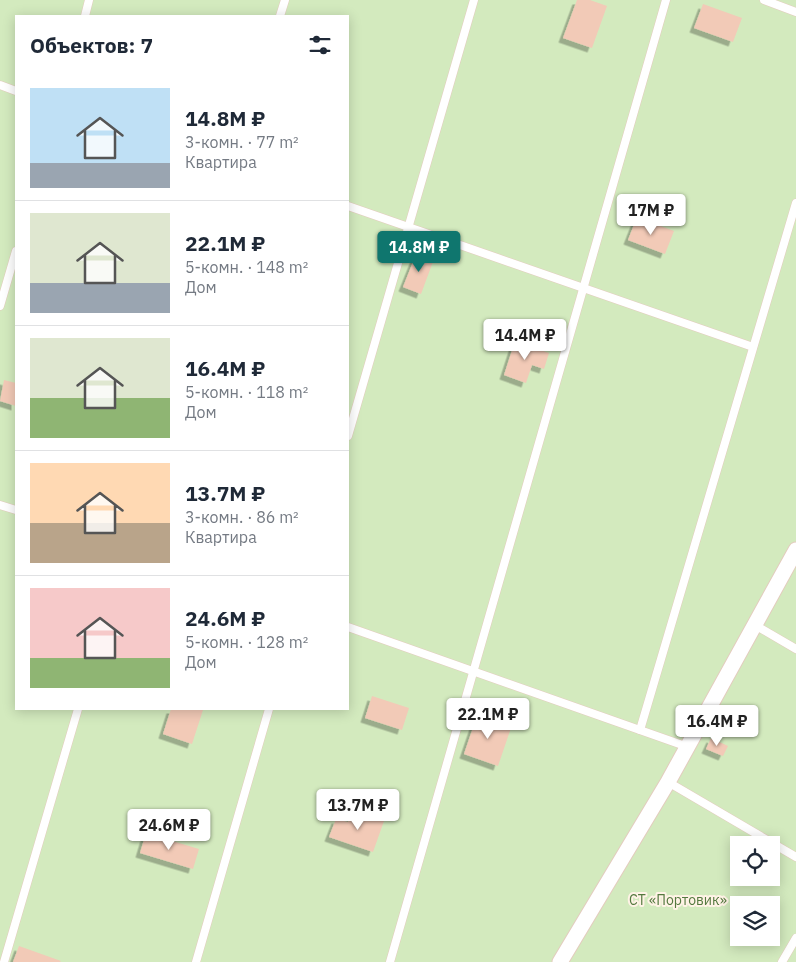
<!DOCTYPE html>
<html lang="ru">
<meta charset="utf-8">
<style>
:root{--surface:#fff;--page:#f6f6f7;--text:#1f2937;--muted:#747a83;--line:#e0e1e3;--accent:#0f766e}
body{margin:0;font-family:"IBM Plex Sans",sans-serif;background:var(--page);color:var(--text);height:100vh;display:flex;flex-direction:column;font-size:19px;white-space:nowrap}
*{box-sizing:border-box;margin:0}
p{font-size:16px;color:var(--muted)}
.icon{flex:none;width:28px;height:28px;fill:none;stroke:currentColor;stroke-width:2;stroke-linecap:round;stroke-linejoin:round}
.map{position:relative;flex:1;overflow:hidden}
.panel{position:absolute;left:15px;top:15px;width:334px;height:695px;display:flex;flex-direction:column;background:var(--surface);border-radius:0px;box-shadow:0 2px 12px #0003}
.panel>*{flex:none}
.buttons{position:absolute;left:730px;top:836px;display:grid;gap:10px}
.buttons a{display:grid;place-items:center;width:50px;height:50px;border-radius:0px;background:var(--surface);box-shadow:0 2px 12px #0003;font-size:25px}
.price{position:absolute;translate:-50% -42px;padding:0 11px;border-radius:5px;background:#fff;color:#222;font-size:16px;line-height:32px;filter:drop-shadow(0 1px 2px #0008)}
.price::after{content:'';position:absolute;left:50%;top:30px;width:15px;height:11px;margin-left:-8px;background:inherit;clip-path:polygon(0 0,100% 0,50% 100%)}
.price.selected{background:var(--accent);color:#fff}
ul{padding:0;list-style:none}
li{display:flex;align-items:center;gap:15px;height:125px;padding:0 15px}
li+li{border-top:1px solid var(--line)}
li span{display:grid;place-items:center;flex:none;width:140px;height:100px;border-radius:0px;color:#555}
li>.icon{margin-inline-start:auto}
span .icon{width:60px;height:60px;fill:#fffc;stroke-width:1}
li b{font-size:21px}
h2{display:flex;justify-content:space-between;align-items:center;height:60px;padding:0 15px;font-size:21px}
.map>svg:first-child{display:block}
</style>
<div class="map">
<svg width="796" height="962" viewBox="0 0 796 962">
<defs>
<filter id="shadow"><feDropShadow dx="-4.5" dy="4.5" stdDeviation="0" flood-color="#0004"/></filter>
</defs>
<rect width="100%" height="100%" fill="#fdefdf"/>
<path fill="#d3eabe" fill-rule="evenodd" d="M0,0H796V962H0ZM16,16H348V709H16ZM739,845H771V878H739ZM739,905H771V938H739Z"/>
<g fill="#f2cab7" filter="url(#shadow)">
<polygon points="577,0 590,0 607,6 592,48 563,38"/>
<polygon points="703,4 742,18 733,42 694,28"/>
<polygon points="637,217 674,231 665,254 628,240"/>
<polygon points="417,252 434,259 421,294 403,287"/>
<polygon points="515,341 549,353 544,369 532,365 526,383 504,375"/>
<polygon points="4,380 16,383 16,406 0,401"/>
<polygon points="372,696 409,708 402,730 365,718"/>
<polygon points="171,709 203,710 192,744 163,734"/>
<polygon points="478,713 512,725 498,766 464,754"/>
<polygon points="711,738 728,746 723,756 706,749"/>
<polygon points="352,810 384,821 373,852 329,837 336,819 348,822"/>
<polygon points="146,833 199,849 193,869 140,853"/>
<polygon points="19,946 61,961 60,962 13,962"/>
</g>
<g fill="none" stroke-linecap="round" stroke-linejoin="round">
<g stroke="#e3ccbe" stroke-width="9">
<g id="lane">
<polyline points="764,0 796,12"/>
<polyline points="85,16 89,0"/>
<polyline points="280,16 285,0"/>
<polyline points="0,85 16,91"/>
<polyline points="348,206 753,347"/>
<polyline points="0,306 16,251"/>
<polyline points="348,436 474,0"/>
<polyline points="0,505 16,510"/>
<polyline points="755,625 796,649"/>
<polyline points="348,627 688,747"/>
<polyline points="640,730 796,203"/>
<polyline points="668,782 796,857"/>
<polyline points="4,962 78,709"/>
<polyline points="196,962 269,709"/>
<polyline points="390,962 666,0"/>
<polyline points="782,962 796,938"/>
</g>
</g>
<g stroke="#e3ccbe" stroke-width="17">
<polyline id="street" points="560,962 668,782 796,550"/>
</g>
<use href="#lane" stroke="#fff" stroke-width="8"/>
<use href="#street" stroke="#fff" stroke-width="15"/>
</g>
<g text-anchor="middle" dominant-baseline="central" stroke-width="4" stroke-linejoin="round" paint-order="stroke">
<g font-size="14" fill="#54793f" stroke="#fff3e6">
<text x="678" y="900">СТ «Портовик»</text>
</g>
</g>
</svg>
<div class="buttons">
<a><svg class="icon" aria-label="locate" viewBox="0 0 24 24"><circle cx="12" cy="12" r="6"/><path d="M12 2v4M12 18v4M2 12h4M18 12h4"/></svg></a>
<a><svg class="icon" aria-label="layers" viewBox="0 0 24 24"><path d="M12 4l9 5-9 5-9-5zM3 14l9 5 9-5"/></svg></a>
</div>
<b class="price" style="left:651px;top:236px">17M ₽</b>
<b class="price selected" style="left:419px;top:273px">14.8M ₽</b>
<b class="price" style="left:525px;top:361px">14.4M ₽</b>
<b class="price" style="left:488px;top:740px">22.1M ₽</b>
<b class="price" style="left:717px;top:747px">16.4M ₽</b>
<b class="price" style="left:358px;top:831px">13.7M ₽</b>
<b class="price" style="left:169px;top:851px">24.6M ₽</b>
<section class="panel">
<h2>Объектов: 7<svg class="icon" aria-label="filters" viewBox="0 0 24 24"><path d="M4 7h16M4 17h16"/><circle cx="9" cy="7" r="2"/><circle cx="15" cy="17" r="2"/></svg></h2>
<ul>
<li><span style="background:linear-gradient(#bfe0f5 75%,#9aa5b1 0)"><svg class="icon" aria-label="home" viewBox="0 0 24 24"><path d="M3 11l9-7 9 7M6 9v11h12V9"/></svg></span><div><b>14.8M ₽</b><p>3-комн. · 77 m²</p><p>Квартира</p></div></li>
<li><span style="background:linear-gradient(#dfe7d0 70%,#9aa5b1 0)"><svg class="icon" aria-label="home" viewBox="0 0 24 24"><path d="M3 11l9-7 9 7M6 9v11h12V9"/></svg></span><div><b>22.1M ₽</b><p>5-комн. · 148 m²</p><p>Дом</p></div></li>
<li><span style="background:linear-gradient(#dfe7d0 60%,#8fb573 0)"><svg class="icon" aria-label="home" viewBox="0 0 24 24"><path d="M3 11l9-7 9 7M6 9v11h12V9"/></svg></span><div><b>16.4M ₽</b><p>5-комн. · 118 m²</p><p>Дом</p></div></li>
<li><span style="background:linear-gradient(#ffd9b3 60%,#b9a48a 0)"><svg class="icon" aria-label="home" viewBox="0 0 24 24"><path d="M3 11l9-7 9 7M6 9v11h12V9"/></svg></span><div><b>13.7M ₽</b><p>3-комн. · 86 m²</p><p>Квартира</p></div></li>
<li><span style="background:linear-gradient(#f6c9c9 70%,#8fb573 0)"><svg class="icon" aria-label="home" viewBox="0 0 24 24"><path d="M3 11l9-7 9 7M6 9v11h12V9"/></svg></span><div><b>24.6M ₽</b><p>5-комн. · 128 m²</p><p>Дом</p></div></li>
</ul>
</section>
</div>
